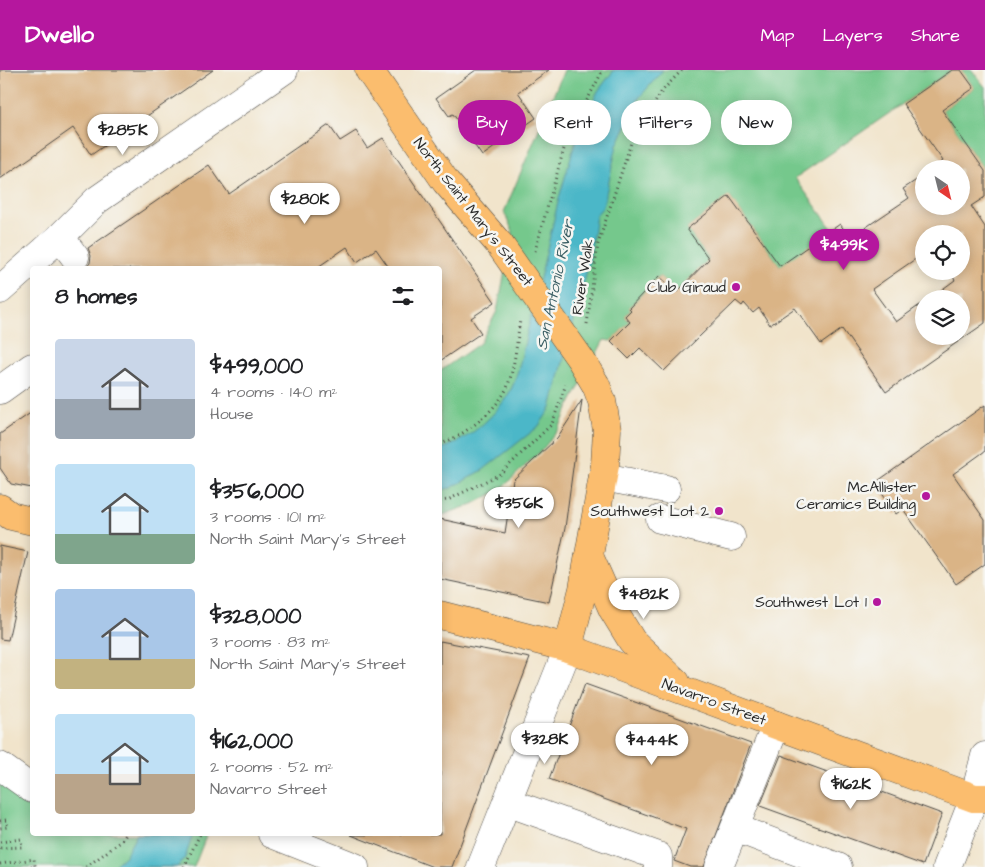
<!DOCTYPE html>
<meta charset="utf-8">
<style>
:root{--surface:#fff;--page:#f2f2f2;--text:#202124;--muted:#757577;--accent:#b5179e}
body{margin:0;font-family:"Architects Daughter",sans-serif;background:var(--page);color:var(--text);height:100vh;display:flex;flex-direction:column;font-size:19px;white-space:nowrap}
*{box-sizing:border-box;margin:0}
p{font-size:16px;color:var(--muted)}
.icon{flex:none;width:28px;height:28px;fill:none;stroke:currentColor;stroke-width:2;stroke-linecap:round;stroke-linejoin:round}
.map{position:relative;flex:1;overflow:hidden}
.sheet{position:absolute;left:30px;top:196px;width:412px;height:570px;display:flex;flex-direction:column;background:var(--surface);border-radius:5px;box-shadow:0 2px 12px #0003}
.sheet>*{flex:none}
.hud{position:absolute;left:458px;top:30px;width:452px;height:45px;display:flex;gap:10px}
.needle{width:32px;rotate:145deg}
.fabs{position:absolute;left:915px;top:90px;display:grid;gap:10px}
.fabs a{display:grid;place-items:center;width:55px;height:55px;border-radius:50%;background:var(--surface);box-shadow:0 2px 12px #0003;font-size:25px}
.price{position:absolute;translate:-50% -42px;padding:0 11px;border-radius:18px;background:#fff;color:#222;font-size:16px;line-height:32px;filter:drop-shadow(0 1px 2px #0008)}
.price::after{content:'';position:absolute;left:50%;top:30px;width:15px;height:11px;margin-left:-8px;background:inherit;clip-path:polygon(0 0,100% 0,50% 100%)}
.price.on{background:var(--accent);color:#fff}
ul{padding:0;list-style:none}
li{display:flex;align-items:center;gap:15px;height:125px;padding:0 25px}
li span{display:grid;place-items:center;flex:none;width:140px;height:100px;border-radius:5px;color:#555}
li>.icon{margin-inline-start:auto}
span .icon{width:60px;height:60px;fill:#fffc;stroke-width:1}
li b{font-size:21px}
h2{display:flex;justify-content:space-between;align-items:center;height:60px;padding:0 25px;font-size:21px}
.tag{padding:0 18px;border-radius:22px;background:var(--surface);box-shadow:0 2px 12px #0003;font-size:18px;line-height:45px}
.tag.on{background:var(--accent);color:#fff}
header{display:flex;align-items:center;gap:30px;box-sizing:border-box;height:70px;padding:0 25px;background:var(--accent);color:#fff}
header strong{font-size:24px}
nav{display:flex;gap:28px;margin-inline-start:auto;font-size:18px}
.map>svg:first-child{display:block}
</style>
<header>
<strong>Dwello</strong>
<nav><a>Map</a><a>Layers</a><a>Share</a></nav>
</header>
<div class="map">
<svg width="985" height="797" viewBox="0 0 985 797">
<rect width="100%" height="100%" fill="#f6f6f2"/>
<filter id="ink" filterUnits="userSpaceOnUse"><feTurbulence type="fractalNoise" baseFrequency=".02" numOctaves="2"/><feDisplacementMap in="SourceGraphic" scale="10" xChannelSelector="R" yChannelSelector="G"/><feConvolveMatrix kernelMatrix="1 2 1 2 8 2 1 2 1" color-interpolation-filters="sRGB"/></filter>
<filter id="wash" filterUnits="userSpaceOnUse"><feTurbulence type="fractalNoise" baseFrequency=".0096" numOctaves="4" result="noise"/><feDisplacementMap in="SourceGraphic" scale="20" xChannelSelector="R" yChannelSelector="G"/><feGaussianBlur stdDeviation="1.12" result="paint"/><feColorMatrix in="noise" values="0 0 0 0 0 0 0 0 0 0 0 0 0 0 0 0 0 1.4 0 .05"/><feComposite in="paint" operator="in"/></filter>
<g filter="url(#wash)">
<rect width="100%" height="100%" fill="#f1e4cb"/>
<g fill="#74c88c" stroke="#507a5c">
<polygon points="564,0 952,0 795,108 833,160 780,196 729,126 687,159 709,189 677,222 659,206 629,238 631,240 625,246 630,252 611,271 604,270 568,338 559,359 542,380 500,420 473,434 440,446 440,301 480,273 497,241 513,162 504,142"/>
<polygon points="961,0 972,0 985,17 985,101 942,40 974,18"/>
<polygon points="0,704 32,730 32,764 207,764 194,797 0,797"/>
</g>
<g fill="#4cb7c8" stroke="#3c717a">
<path d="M614,0H663L639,28L617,75L603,137L596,145L589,193L551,338L538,357L483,400L451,418L440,420V379C467,371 494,348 509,323C514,315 516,306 519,297L559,128L579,59L598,21Z"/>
<polygon points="137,764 193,764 185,788 177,797 112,797 125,786"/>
</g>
<g id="blocks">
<g fill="#dab486" fill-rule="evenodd">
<polygon points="0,0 213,0 91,85 73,58 0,109"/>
<polygon points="476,0 549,0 518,22 536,48 482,86 453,44 449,46 436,28"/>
<path d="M952,0H961L974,18L942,40L985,101V127L971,136L985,157V253L886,322L842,259L821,274L795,238L770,255L759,238L753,243L744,233L742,236L736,231L664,301L640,278L629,289L611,271L630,252L625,246L631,240L629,238L659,206L677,222L709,189L687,159L729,126L780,196L840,154L850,168L909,128L903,119L924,105V136H961V99H932L943,91L903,34ZM924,164H961V201H949L955,210L929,229H961V266H924V232L896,252L872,219L924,183Z"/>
<polygon points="329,55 340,71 356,61 367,78 383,68 495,232 471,248 481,263 440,291 440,199 390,199 376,179 357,192 347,177 315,199 85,199 90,193 91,186 88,178 209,95 229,124"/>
<polygon points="582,330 565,458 549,532 440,509 440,449 505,463 513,410 557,368"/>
<polygon points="985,335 985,381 953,404 985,450 985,494 956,514 903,439 896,444 875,413"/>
<polygon points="32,342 32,418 11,414 0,398 0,364"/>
<polygon points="0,476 28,482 8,570 0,569"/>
<polygon points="440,571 530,588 452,797 433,797 351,765 440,764"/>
<polygon points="585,614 751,674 704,797 690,797 674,791 686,759 549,709"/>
<polygon points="781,685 942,744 923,795 760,736"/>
</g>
</g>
</g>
<g filter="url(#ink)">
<use href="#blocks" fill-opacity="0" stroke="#494743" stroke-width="1"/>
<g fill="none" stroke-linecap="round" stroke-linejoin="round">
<g stroke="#494743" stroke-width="29">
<g id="minor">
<polyline points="60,167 75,187"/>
<polyline points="0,220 60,167 97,130 284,0"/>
<polyline points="0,320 32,297"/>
<polyline points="603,407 666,419"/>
<polyline points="660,449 731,467"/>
<polyline points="0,696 32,719"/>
<polyline points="507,732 658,786 658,797"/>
<polyline points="735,758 838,797"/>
<polyline points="272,764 355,797"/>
<polyline points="481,797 568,578"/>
<polyline points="719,797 776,655"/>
<polyline points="947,797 974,728 985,686"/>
</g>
</g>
<g stroke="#494743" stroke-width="29">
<g id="major">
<polyline points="369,0 446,112 500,175"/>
<polyline points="0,438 11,446 32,451"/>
<polyline points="589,486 613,540 632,571 676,612"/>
<polyline points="440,545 568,578 974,728 985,728"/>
<polyline points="568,578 583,519 605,395 607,360 602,331 596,315"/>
</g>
</g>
<g stroke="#494743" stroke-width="3" stroke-dasharray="1 4" stroke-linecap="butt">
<polyline points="535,181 567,68 603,0"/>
<polyline points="587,254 598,174 631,73 662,21 682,0"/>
<path d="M440,374C463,367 500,338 508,315C515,295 517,271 520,250"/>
<polyline points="440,431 448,430 500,404 552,354 566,314"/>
<polyline points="0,751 6,750 8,757 0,758"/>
<polyline points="0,772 21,769 22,777 0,778"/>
<polyline points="0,794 34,789 35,796 29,797"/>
<polyline points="86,797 122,771 126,764"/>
<polyline points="184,797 200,764"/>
</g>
<use href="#minor" stroke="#fff" stroke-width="28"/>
<use href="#major" stroke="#fbbd6e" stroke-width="28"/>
<g stroke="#494743" stroke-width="29" stroke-linecap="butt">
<polyline id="major-bridge" points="500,175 581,290 596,315"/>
</g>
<use href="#major-bridge" stroke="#fbbd6e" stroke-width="28"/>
</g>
</g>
<g fill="#b5179e" stroke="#f6f6f2" stroke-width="2">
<circle cx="736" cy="217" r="5"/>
<circle cx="926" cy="426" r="5"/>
<circle cx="719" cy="441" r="5"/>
<circle cx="877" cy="532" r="5"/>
</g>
<g text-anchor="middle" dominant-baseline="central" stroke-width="5" stroke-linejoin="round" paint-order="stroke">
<g font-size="15" fill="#2b2b2b" stroke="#f6f6f2">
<text transform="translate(473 142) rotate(52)">North Saint Mary's Street</text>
<text transform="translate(583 207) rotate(-81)">River Walk</text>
<text transform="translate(714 632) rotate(20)">Navarro Street</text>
</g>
<g font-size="15" fill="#2b2b2b" stroke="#f6f6f2" text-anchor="end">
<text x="726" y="217">Club Giraud</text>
<text x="916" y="417">McAllister<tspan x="916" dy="17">Ceramics Building</tspan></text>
<text x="709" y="441">Southwest Lot 2</text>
<text x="867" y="532">Southwest Lot 1</text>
</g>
<g font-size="16" font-style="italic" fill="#375c62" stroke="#f6f6f2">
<text transform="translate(555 215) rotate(-78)">San Antonio River</text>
</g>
</g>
</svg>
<div class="fabs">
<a><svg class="needle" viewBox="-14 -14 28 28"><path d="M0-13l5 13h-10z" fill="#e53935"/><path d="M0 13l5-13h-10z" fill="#757577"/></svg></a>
<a><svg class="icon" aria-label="locate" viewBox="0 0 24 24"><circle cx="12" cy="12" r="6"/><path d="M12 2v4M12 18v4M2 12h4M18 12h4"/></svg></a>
<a><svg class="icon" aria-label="layers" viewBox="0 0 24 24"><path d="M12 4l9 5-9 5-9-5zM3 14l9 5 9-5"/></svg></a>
</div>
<b class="price" style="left:123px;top:86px">$285K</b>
<b class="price" style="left:305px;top:155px">$280K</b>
<b class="price on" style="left:844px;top:201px">$499K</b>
<b class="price" style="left:519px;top:459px">$356K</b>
<b class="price" style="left:644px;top:550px">$482K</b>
<b class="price" style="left:545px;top:695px">$328K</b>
<b class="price" style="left:652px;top:696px">$444K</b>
<b class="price" style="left:851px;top:740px">$162K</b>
<div class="hud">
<a class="tag on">Buy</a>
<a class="tag">Rent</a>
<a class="tag">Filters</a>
<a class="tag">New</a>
</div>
<section class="sheet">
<h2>8 homes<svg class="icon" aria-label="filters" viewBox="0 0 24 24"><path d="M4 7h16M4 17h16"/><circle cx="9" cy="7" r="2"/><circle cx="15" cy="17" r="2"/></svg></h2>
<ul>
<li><span style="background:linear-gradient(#c9d6e8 60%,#9aa5b1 0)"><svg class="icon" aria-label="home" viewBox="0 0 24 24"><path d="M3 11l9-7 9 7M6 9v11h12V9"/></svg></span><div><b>$499,000</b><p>4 rooms · 140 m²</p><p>House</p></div></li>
<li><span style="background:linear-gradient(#bfe0f5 70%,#7fa58c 0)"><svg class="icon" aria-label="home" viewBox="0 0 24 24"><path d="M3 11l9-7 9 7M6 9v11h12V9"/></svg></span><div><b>$356,000</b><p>3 rooms · 101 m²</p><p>North Saint Mary's Street</p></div></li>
<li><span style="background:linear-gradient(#a9c7e8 70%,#c2b280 0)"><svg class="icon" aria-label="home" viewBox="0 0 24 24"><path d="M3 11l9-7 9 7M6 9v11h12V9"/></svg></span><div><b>$328,000</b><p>3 rooms · 83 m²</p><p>North Saint Mary's Street</p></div></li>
<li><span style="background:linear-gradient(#bfe0f5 60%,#b9a48a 0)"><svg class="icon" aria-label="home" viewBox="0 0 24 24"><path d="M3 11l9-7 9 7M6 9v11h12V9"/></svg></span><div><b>$162,000</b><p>2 rooms · 52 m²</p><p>Navarro Street</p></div></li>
</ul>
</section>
</div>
